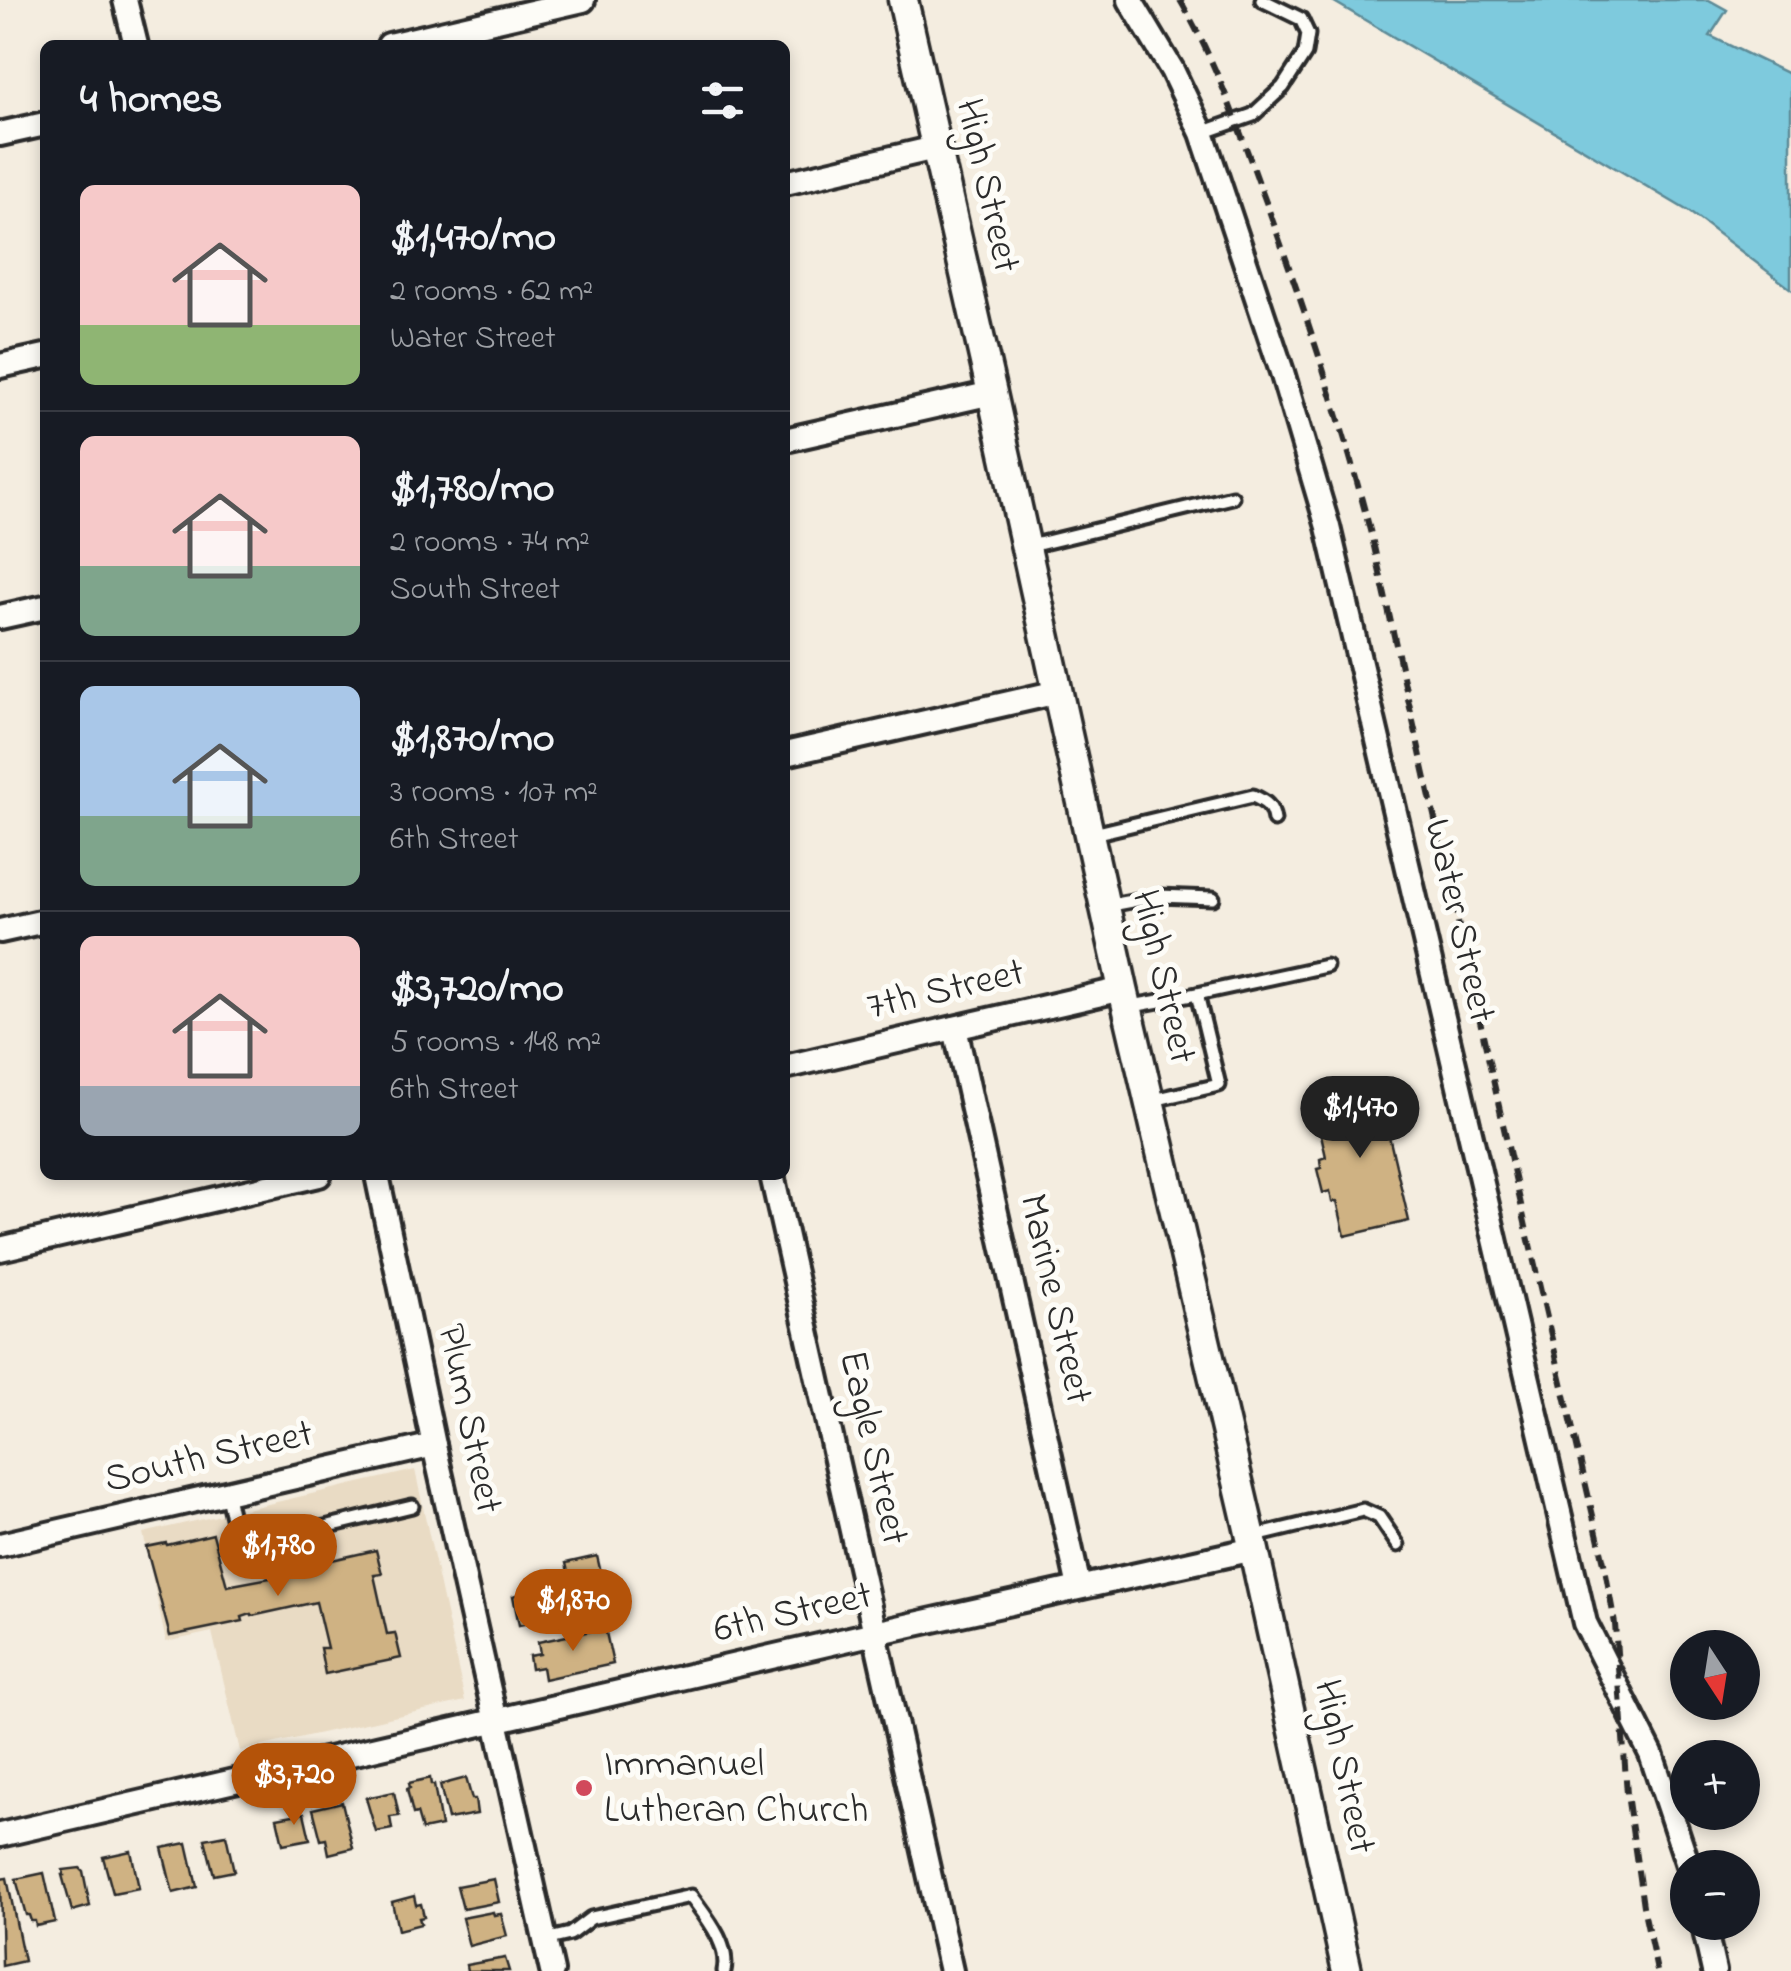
<!DOCTYPE html>
<meta charset="utf-8">
<style>
:root{--surface:#171b24;--page:#20242c;--text:#f1f3f6;--muted:#9ea1a6;--line:#363941;--accent:#b45309}
body{margin:0;font-family:"Indie Flower",sans-serif;background:var(--page);color:var(--text);height:100vh;display:flex;flex-direction:column;font-size:38px;white-space:nowrap}
*{box-sizing:border-box;margin:0}
p{font-size:32px;color:var(--muted)}
.icon{flex:none;width:55px;height:55px;fill:none;stroke:currentColor;stroke-width:2;stroke-linecap:round;stroke-linejoin:round}
.map{position:relative;flex:1;overflow:hidden}
.drawer{position:absolute;left:40px;top:40px;width:750px;height:1140px;display:flex;flex-direction:column;background:var(--surface);border-radius:15px;box-shadow:0 5px 15px #0003}
.drawer>*{flex:none}
.needle{width:65px;rotate:168deg}
.tools{position:absolute;left:1670px;top:1630px;display:grid;gap:20px}
.tools a{display:grid;place-items:center;width:90px;height:90px;border-radius:50%;background:var(--surface);box-shadow:0 5px 15px #0003;font-size:50px}
.price{position:absolute;translate:-50% -85px;padding:0 22px;border-radius:35px;background:var(--accent);color:#fff;font-size:32px;line-height:65px;filter:drop-shadow(0 2px 5px #0008)}
.price::after{content:'';position:absolute;left:50%;top:60px;width:30px;height:22px;margin-left:-15px;background:inherit;clip-path:polygon(0 0,100% 0,50% 100%)}
.price.selected{background:#222;color:#fff}
ul{padding:0;list-style:none}
li{display:flex;align-items:center;gap:30px;height:250px;padding:0 40px}
li+li{border-top:2px solid var(--line)}
li span{display:grid;place-items:center;flex:none;width:280px;height:200px;border-radius:15px;color:#555}
li>.icon{margin-inline-start:auto}
span .icon{width:120px;height:120px;fill:#fffc;stroke-width:1}
li b{font-size:42px}
h2{display:flex;justify-content:space-between;align-items:center;height:120px;padding:0 40px;font-size:42px}
.map>svg:first-child{display:block}
</style>
<div class="map">
<svg width="1791" height="1971" viewBox="0 0 1791 1971">
<rect width="100%" height="100%" fill="#f4ede0"/>
<filter id="ink" filterUnits="userSpaceOnUse"><feTurbulence type="fractalNoise" baseFrequency=".01" numOctaves="2"/><feDisplacementMap in="SourceGraphic" scale="20" xChannelSelector="R" yChannelSelector="G"/><feConvolveMatrix kernelMatrix="1 2 1 2 8 2 1 2 1" color-interpolation-filters="sRGB"/></filter>
<g filter="url(#ink)">
<polygon fill="#e9dbc4" points="415,1470 465,1701 240,1751 212,1632 166,1642 143,1533"/>
<polygon fill="#7ecadd" stroke="#5d8a96" stroke-width="2.5" points="1331,0 1709,0 1727,10 1710,36 1791,75 1791,289 1688,211"/>
<g fill="#cfb283" stroke="#2b2b2b" stroke-width="2.5">
<polygon points="1376,1081 1409,1221 1345,1236 1337,1201 1332,1202 1330,1191 1323,1193 1317,1169 1321,1168 1320,1159 1326,1157 1317,1116 1330,1113 1325,1093"/>
<polygon points="213,1534 227,1586 302,1572 301,1567 376,1550 382,1574 374,1575 387,1634 395,1633 401,1658 325,1674 320,1648 327,1648 316,1602 252,1616 251,1614 242,1617 243,1621 170,1636 146,1547 166,1543 167,1545"/>
<polygon points="597,1556 612,1620 580,1627 566,1563"/>
<polygon points="546,1588 552,1618 519,1625 513,1596"/>
<polygon points="605,1628 613,1664 544,1679 542,1667 531,1669 529,1656 540,1654 538,1642"/>
<polygon points="430,1778 431,1785 434,1785 441,1826 422,1830 417,1813 413,1814 407,1789 410,1788 409,1783"/>
<polygon points="466,1778 472,1799 475,1799 477,1814 448,1819 440,1785"/>
<polygon points="394,1792 399,1816 390,1817 392,1829 376,1832 366,1798"/>
<polygon points="342,1802 353,1848 329,1854 326,1839 321,1840 313,1809"/>
<polygon points="304,1813 310,1839 283,1844 277,1818"/>
<polygon points="226,1835 234,1871 214,1875 205,1839"/>
<polygon points="187,1843 197,1887 173,1893 162,1848"/>
<polygon points="131,1851 139,1888 113,1893 103,1857"/>
<polygon points="80,1868 83,1871 90,1906 72,1911 62,1875 64,1875 63,1870"/>
<polygon points="44,1873 55,1922 36,1926 35,1921 31,1921 29,1915 26,1915 16,1879"/>
<polygon points="7,1878 24,1961 2,1966 0,1879"/>
<polygon points="494,1879 499,1902 463,1909 457,1886"/>
<polygon points="414,1896 416,1905 421,1904 424,1917 419,1918 421,1924 398,1930 392,1902"/>
<polygon points="493,1912 494,1915 501,1914 507,1936 469,1946 462,1918"/>
<polygon points="505,1958 509,1971 467,1971 466,1965"/>
</g>
<g fill="none" stroke-linecap="round" stroke-linejoin="round">
<g stroke="#2b2b2b" stroke-width="19">
<g id="service">
<polyline points="1202,133 1253,115 1283,87 1305,53 1308,34 1301,19 1262,0"/>
<polyline points="1026,547 1232,497"/>
<path d="M1089,835L1253,796C1266,802 1272,806 1274,820"/>
<polyline points="1105,906 1158,896 1213,898"/>
<polyline points="1197,994 1326,966"/>
<polyline points="1127,1007 1197,994 1219,1085 1149,1101"/>
<polyline points="226,1493 237,1538 250,1545 412,1506"/>
<polyline points="1251,1537 1363,1510 1379,1517 1398,1545"/>
<path d="M545,1940L570,1934L591,1918L691,1896C706,1917 730,1945 724,1971"/>
</g>
</g>
<g stroke="#2b2b2b" stroke-width="30">
<g id="minor">
<polyline points="125,0 136,45"/>
<polyline points="1130,0 1172,70 1202,133 1282,372 1328,527 1585,1623 1651,1754 1689,1868"/>
<polyline points="389,45 583,0"/>
<polyline points="0,134 45,124"/>
<polyline points="785,183 935,148"/>
<polyline points="0,366 45,356"/>
<polyline points="785,440 992,393"/>
<polyline points="0,617 45,607"/>
<polyline points="785,754 1058,692"/>
<polyline points="0,931 45,921"/>
<polyline points="955,1028 1079,1587"/>
<polyline points="785,1067 1123,989"/>
<polyline points="377,1175 434,1445 552,1971"/>
<polyline points="772,1175 951,1971"/>
<polyline points="0,1249 319,1175"/>
<polyline points="0,1545 434,1445"/>
<polyline points="0,1835 875,1633 1254,1549"/>
<polyline points="1703,1922 1714,1971"/>
</g>
</g>
<g stroke="#2b2b2b" stroke-width="35">
<polyline id="tertiary" points="903,0 992,393 1123,989 1251,1537 1347,1971"/>
</g>
<use href="#service" stroke="#fdfcf7" stroke-width="11"/>
<use href="#minor" stroke="#fdfcf7" stroke-width="22"/>
<use href="#tertiary" stroke="#fdfcf7" stroke-width="28"/>
<path stroke="#2b2b2b" stroke-width="6" stroke-dasharray="15 8" stroke-linecap="butt" d="M1180,0C1218,65 1241,135 1267,205C1307,316 1344,428 1373,542L1528,1236L1604,1563L1615,1624L1627,1794L1643,1906L1657,1971"/>
</g>
</g>
<circle fill="#d1495b" stroke="#fdfcf7" stroke-width="4" cx="584" cy="1788" r="10"/>
<g text-anchor="middle" dominant-baseline="central" stroke-width="10" stroke-linejoin="round" paint-order="stroke">
<g font-size="40" fill="#2b2b2b" stroke="#fdfcf7">
<text transform="translate(986 186) rotate(77)">High Street</text>
<text transform="translate(1458 921) rotate(77)">Water Street</text>
<text transform="translate(1162 977) rotate(77)">High Street</text>
<text transform="translate(946 991) rotate(-13)">7th Street</text>
<text transform="translate(1054 1299) rotate(77)">Marine Street</text>
<text transform="translate(468 1419) rotate(78)">Plum Street</text>
<text transform="translate(872 1448) rotate(77)">Eagle Street</text>
<text transform="translate(209 1458) rotate(-13)">South Street</text>
<text transform="translate(793 1614) rotate(-13)">6th Street</text>
<text transform="translate(1343 1767) rotate(78)">High Street</text>
</g>
<g font-size="40" fill="#2b2b2b" stroke="#fdfcf7" text-anchor="start">
<text x="604" y="1765">Immanuel<tspan x="604" dy="46">Lutheran Church</tspan></text>
</g>
</g>
</svg>
<div class="tools">
<a><svg class="needle" viewBox="-14 -14 28 28"><path d="M0-13l5 13h-10z" fill="#e53935"/><path d="M0 13l5-13h-10z" fill="#9ea1a6"/></svg></a>
<a>+</a>
<a>−</a>
</div>
<b class="price selected" style="left:1360px;top:1161px">$1,470</b>
<b class="price" style="left:278px;top:1599px">$1,780</b>
<b class="price" style="left:573px;top:1654px">$1,870</b>
<b class="price" style="left:294px;top:1828px">$3,720</b>
<section class="drawer">
<h2>4 homes<svg class="icon" aria-label="filters" viewBox="0 0 24 24"><path d="M4 7h16M4 17h16"/><circle cx="9" cy="7" r="2"/><circle cx="15" cy="17" r="2"/></svg></h2>
<ul>
<li><span style="background:linear-gradient(#f6c9c9 70%,#8fb573 0)"><svg class="icon" aria-label="home" viewBox="0 0 24 24"><path d="M3 11l9-7 9 7M6 9v11h12V9"/></svg></span><div><b>$1,470/mo</b><p>2 rooms · 62 m²</p><p>Water Street</p></div></li>
<li><span style="background:linear-gradient(#f6c9c9 65%,#7fa58c 0)"><svg class="icon" aria-label="home" viewBox="0 0 24 24"><path d="M3 11l9-7 9 7M6 9v11h12V9"/></svg></span><div><b>$1,780/mo</b><p>2 rooms · 74 m²</p><p>South Street</p></div></li>
<li><span style="background:linear-gradient(#a9c7e8 65%,#7fa58c 0)"><svg class="icon" aria-label="home" viewBox="0 0 24 24"><path d="M3 11l9-7 9 7M6 9v11h12V9"/></svg></span><div><b>$1,870/mo</b><p>3 rooms · 107 m²</p><p>6th Street</p></div></li>
<li><span style="background:linear-gradient(#f6c9c9 75%,#9aa5b1 0)"><svg class="icon" aria-label="home" viewBox="0 0 24 24"><path d="M3 11l9-7 9 7M6 9v11h12V9"/></svg></span><div><b>$3,720/mo</b><p>5 rooms · 148 m²</p><p>6th Street</p></div></li>
</ul>
</section>
</div>
